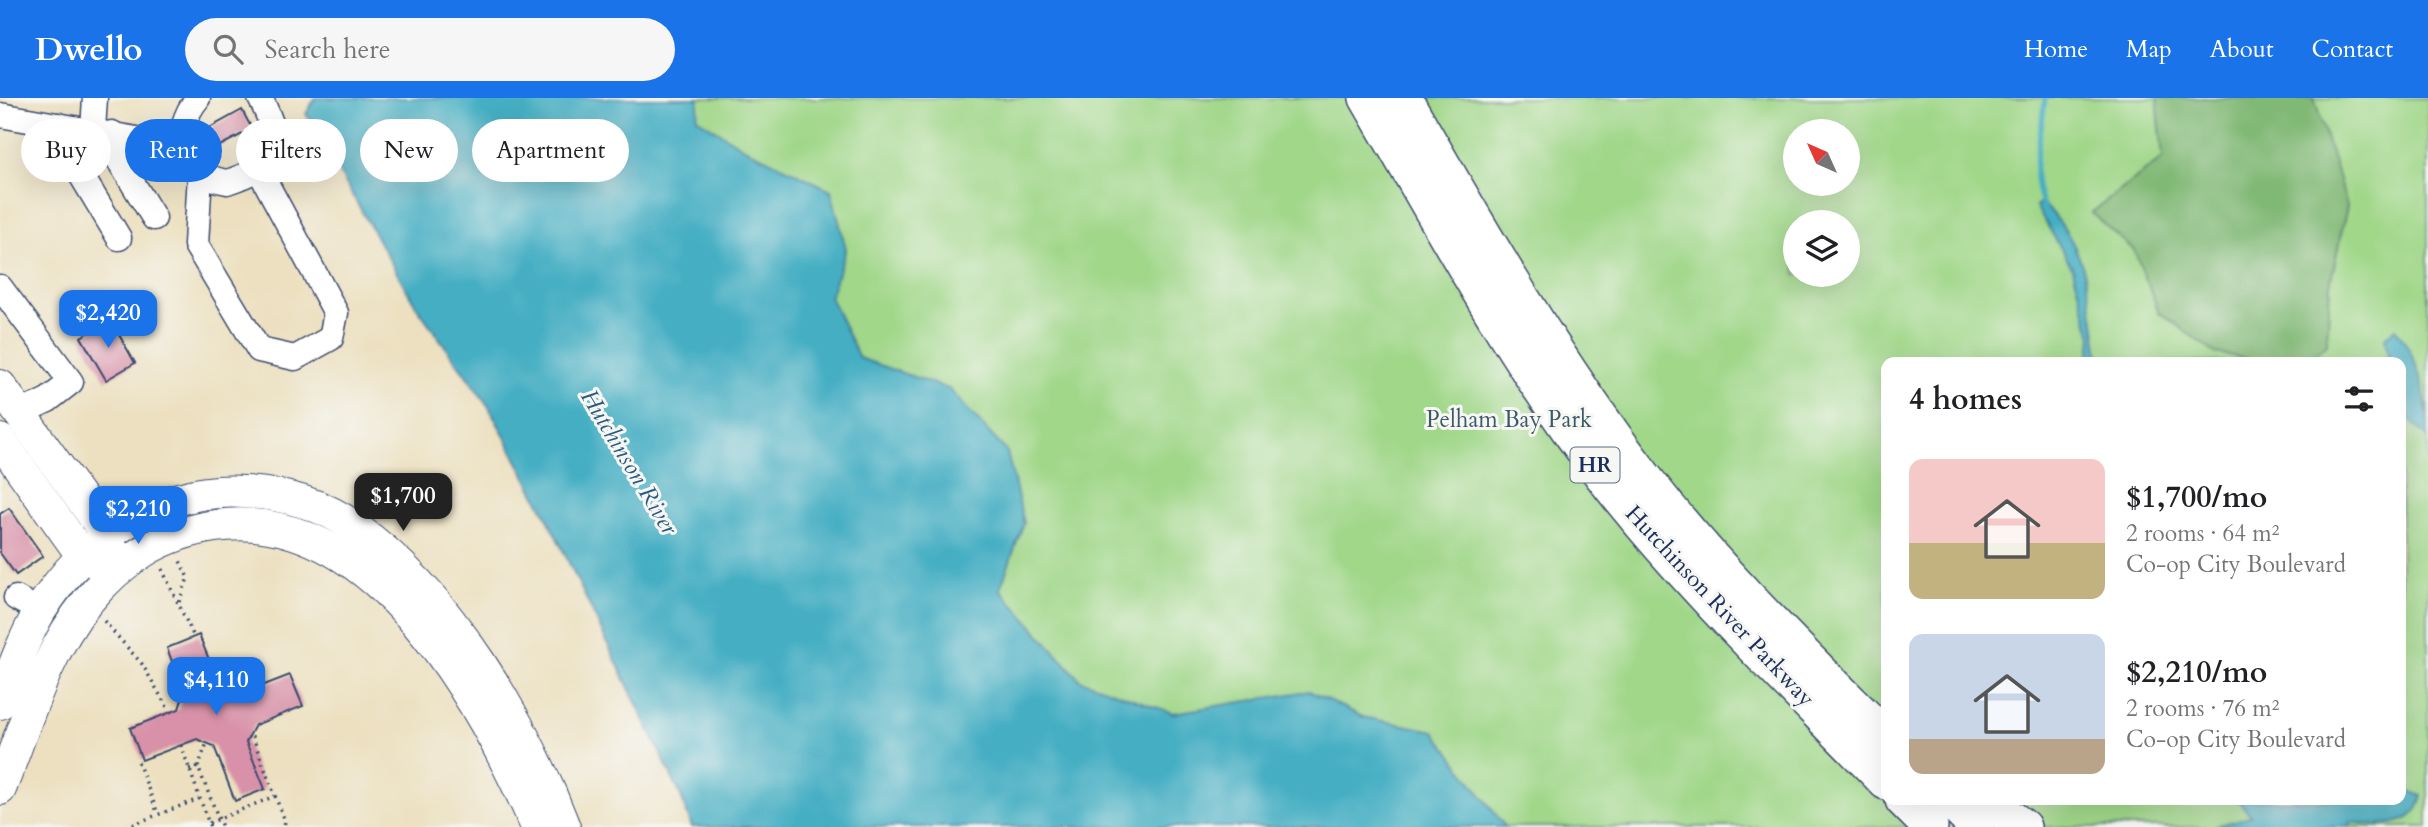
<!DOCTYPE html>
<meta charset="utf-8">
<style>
:root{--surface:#fff;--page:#f6f6f6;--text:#202124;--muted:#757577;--accent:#1a73e8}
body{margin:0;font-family:Cardo,serif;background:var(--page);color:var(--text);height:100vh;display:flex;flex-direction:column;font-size:26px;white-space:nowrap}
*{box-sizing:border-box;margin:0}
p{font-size:23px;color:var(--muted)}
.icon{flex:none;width:38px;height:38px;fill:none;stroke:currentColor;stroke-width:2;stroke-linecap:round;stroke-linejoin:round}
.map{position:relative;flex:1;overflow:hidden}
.panel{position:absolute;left:1881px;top:259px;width:525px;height:448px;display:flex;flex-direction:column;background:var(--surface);border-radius:14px;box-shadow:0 7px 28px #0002}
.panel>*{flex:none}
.banner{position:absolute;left:21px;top:21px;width:665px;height:63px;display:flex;gap:14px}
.needle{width:46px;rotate:315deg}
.buttons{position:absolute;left:1783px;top:21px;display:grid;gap:14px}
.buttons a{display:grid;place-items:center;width:77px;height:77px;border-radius:50%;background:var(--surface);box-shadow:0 7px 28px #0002;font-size:35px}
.price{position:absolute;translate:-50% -60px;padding:0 16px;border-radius:14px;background:var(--accent);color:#fff;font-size:23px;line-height:46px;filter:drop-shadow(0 2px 4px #0008)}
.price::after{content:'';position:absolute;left:50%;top:42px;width:21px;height:16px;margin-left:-10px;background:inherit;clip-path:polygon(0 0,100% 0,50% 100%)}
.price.current{background:#222;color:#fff}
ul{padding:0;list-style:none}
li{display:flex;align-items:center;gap:21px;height:175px;padding:0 28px}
li span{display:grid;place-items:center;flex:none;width:196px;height:140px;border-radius:14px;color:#555}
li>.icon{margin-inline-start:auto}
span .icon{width:84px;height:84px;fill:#fffc;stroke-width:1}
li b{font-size:30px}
h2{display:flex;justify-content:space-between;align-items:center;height:84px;padding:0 28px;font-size:30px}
.pill{padding:0 24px;border-radius:32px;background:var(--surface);box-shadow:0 7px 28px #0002;font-size:24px;line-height:63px}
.pill.current{background:var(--accent);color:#fff}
header{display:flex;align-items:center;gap:42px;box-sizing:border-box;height:98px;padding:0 35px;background:var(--accent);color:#fff}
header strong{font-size:33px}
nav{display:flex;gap:38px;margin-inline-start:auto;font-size:24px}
.search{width:490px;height:63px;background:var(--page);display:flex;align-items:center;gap:18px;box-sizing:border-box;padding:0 24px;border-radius:38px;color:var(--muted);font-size:26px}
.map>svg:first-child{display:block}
</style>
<header>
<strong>Dwello</strong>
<div class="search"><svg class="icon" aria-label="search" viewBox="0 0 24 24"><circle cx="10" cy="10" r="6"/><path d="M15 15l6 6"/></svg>Search here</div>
<nav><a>Home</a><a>Map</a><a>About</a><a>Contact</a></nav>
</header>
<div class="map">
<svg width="2428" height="729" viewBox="0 0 2428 729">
<rect width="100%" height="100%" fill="#f6f6f2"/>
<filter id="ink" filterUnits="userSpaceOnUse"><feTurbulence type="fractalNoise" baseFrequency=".0143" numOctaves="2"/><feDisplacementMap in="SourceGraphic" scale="14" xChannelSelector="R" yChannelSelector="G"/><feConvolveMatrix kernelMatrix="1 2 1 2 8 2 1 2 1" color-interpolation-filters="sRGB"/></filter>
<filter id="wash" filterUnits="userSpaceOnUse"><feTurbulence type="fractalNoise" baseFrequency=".00686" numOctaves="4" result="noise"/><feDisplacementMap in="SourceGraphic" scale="28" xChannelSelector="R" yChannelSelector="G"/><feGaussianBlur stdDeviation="1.57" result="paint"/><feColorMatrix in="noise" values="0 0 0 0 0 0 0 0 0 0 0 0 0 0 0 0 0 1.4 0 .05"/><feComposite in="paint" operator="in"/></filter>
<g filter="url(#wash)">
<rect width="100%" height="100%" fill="#ece0c0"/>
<path fill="#a0d789" stroke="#5e8374" stroke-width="2" fill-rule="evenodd" d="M603,0H2428V729H1070ZM1796,33H1848V86H1796ZM1796,124H1848V177H1796ZM1886,264H2401V702H1886Z"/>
<polygon fill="#80b875" stroke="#4e746a" stroke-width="2" points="2157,0 2314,0 2347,108 2330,187 2327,246 2307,264 2264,264 2215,255 2159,214 2134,152 2091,115 2163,60"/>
<g fill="#44aec3" stroke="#306e90" stroke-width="2">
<polygon points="315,0 699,0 697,20 744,50 831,92 846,151 830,199 859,260 949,291 1007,354 1024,425 1000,491 1080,582 1173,615 1309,593 1363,619 1434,633 1505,729 692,729 680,696 545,415 489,309 416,208 306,16"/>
<path d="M2041,104C2090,148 2090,203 2100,264H2089L2092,239L2073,171L2036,108Z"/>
<path d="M2395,230C2420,262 2428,300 2428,339C2397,315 2401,301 2401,264H2389L2385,240Z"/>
<path d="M2409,693L2422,698C2416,729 2384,729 2351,724L2348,729H2212L2251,718L2238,702H2401V694Z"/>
</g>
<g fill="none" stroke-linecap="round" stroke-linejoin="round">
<path stroke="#44aec3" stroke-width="5" d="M2044,110C2026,74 2043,37 2045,0"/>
</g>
<g id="blocks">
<g fill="#d891a8">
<polygon points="242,12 252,31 216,50 206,32"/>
<polygon points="110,221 135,265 106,282 81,239"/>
<polygon points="9,410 43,458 16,477 0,455 0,416"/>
<polygon points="199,537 221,591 236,598 290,577 303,608 255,627 246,644 265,691 235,703 214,648 197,641 142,662 130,630 179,611 184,595 167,550"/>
</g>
</g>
</g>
<g filter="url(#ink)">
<use href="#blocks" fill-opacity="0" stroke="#3a4a6d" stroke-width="2"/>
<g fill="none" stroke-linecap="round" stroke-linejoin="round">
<g stroke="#3a4a6d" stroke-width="27">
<g id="minor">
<path d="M198,0C169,35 182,77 227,84C280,67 284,46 260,0"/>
<polyline points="0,17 182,49"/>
<polyline points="59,27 69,57 119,140"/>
<polyline points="93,32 95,0"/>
<polyline points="112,35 118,61 154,120"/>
<polyline points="200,75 196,147 259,252 295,260 331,240 336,215 258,70"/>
<polyline points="0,189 71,284 48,302 20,315"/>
<polyline points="16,500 40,513"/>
</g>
</g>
<g stroke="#3a4a6d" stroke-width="34">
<g id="major">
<polyline points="0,288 108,438 113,457"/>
<polyline points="0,342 84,460 103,466"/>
<path d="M0,605C12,574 23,542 40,513C84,441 159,388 245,394C284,396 321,405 354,429C449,495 523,623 564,729"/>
<path d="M0,691C25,629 44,557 87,504C121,462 161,436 215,428C376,406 483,606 537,729"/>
</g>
</g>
<g stroke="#3a4a6d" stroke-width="38">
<g id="highway">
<path d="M1367,0C1444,132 1517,269 1612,390C1696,496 1793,588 1886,684"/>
<path d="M1404,0C1479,130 1553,260 1645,380C1717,473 1803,556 1886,639"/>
<polyline points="1903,702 1930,729"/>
<polyline points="1949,702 1976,729"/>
<polyline points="1986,702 2023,729"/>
</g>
</g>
<g stroke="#3a4a6d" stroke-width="3.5" stroke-dasharray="2 5" stroke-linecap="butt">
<polyline points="162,471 194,539"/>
<polyline points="179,504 188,480 180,463"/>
<polyline points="104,523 142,566 170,614"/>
<polyline points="181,647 210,729"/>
<polyline points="138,664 158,716"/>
<polyline points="198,669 207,645"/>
<polyline points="189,671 198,669 222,729"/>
<polyline points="275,698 285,723 284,729"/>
<polyline points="209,725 275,698 253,640 249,638"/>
<polyline points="126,729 199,701"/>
</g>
<use href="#minor" stroke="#fff" stroke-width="24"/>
<use href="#major" stroke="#fff" stroke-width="32"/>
<use href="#highway" stroke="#fff" stroke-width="35"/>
</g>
</g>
<g text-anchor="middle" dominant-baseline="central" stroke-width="6" stroke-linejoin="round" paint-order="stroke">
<rect fill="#f6f6f2" stroke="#5d6b8a" stroke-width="2" x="1570.5" y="349.5" width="49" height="35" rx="5"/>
<g font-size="21" font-weight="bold" fill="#1b2f5e">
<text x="1595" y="367">HR</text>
</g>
<g font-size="23" fill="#3c5969" stroke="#f6f6f2">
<text x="1509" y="321">Pelham Bay Park</text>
</g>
<g font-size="23" fill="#1b2f5e" stroke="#f6f6f2">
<text transform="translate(1720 508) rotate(47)">Hutchinson River Parkway</text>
</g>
<g font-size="24" font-style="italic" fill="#295b81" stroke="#f6f6f2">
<text transform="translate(629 364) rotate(59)">Hutchinson River</text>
</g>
</g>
</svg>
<div class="buttons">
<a><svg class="needle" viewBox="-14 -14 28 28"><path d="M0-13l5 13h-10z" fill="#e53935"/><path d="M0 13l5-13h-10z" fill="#757577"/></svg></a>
<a><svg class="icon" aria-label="layers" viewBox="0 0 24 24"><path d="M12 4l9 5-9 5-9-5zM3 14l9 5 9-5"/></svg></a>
</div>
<b class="price" style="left:108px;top:252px">$2,420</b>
<b class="price current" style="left:403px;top:435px">$1,700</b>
<b class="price" style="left:138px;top:448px">$2,210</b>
<b class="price" style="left:216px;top:619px">$4,110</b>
<div class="banner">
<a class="pill">Buy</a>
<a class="pill current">Rent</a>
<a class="pill">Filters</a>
<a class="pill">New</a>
<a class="pill">Apartment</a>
</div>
<section class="panel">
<h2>4 homes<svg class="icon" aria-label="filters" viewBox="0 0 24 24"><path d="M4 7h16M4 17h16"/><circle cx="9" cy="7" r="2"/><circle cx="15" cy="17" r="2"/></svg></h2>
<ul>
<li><span style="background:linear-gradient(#f6c9c9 60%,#c2b280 0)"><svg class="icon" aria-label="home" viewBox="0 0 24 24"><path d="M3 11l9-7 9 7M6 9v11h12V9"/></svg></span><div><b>$1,700/mo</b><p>2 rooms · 64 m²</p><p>Co-op City Boulevard</p></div></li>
<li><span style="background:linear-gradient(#c9d6e8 75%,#b9a48a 0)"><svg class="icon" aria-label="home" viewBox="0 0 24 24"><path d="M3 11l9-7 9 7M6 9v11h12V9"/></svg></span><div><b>$2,210/mo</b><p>2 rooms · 76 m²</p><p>Co-op City Boulevard</p></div></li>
</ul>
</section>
</div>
